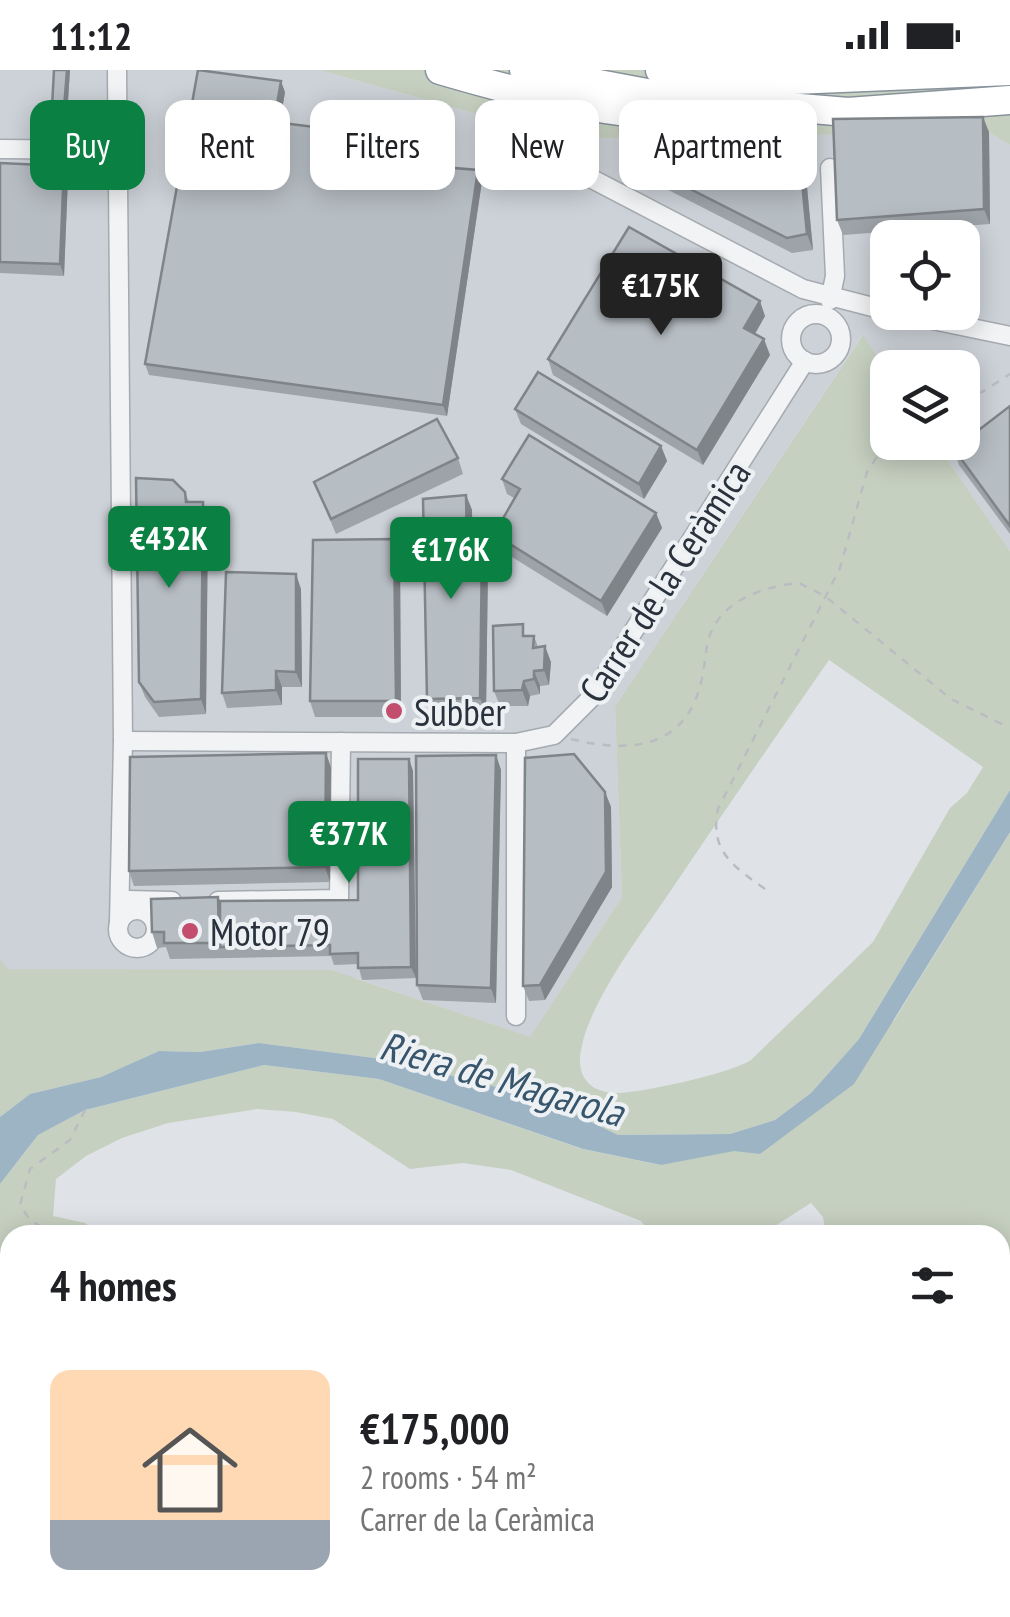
<!DOCTYPE html>
<meta charset="utf-8">
<style>
:root{--surface:#fff;--page:#f2f2f2;--text:#202124;--muted:#757577;--accent:#0b8043}
body{margin:0;font-family:"PT Sans Narrow",sans-serif;background:var(--page);color:var(--text);height:100vh;display:flex;flex-direction:column;font-size:38px;white-space:nowrap}
*{box-sizing:border-box;margin:0}
p{font-size:32px;color:var(--muted)}
.icon{flex:none;width:55px;height:55px;fill:none;stroke:currentColor;stroke-width:2;stroke-linecap:round;stroke-linejoin:round}
.map{position:relative;flex:1;overflow:hidden}
.details{position:absolute;left:0px;top:1155px;width:1010px;height:392px;display:flex;flex-direction:column;background:var(--surface);border-radius:30px 30px 0 0;box-shadow:0 5px 25px #0003}
.details>*{flex:none}
.top-card{position:absolute;left:30px;top:30px;width:950px;height:90px;display:flex;gap:20px}
.tools{position:absolute;left:870px;top:150px;display:grid;gap:20px}
.tools a{display:grid;place-items:center;width:110px;height:110px;border-radius:20px;background:var(--surface);box-shadow:0 5px 25px #0003;font-size:50px}
.price{position:absolute;translate:-50% -85px;padding:0 22px;border-radius:10px;background:var(--accent);color:#fff;font-size:32px;line-height:65px;filter:drop-shadow(0 2px 5px #0008)}
.price::after{content:'';position:absolute;left:50%;top:60px;width:30px;height:22px;margin-left:-15px;background:inherit;clip-path:polygon(0 0,100% 0,50% 100%)}
.price.selected{background:#222;color:#fff}
ul{padding:0;list-style:none}
li{display:flex;align-items:center;gap:30px;height:250px;padding:0 50px}
li span{display:grid;place-items:center;flex:none;width:280px;height:200px;border-radius:20px;color:#555}
li>.icon{margin-inline-start:auto}
span .icon{width:120px;height:120px;fill:#fffc;stroke-width:1}
li b{font-size:42px}
h2{display:flex;justify-content:space-between;align-items:center;height:120px;padding:0 50px;font-size:42px}
.pill{padding:0 35px;border-radius:20px;background:var(--surface);box-shadow:0 5px 25px #0003;font-size:35px;line-height:90px}
.pill.selected{background:var(--accent);color:#fff}
.status{display:flex;justify-content:space-between;align-items:center;height:70px;padding:0 50px;background:var(--surface);direction:ltr}
.status svg{height:28px;fill:currentColor}
.map>svg:first-child{display:block}
</style>
<div class="status"><b>11:12</b><svg viewBox="0 0 49 12"><path d="M0 12V9h3v3zM5 12V6h3v6zM10 12V3h3v9zM15 12V0h3v12zM26 1h20v11H26zM47 4h2v5h-2z"/></svg></div>
<div class="map">
<svg width="1010" height="1547" viewBox="0 0 1010 1547">
<rect width="100%" height="100%" fill="#dfe3e7"/>
<path fill="#cdd2d8" fill-rule="evenodd" d="M0,0H319L567,69L989,62L1010,75V481L936,373L962,372V298H888L887,302L862,266L615,636L622,827L530,968L356,908L7,899L0,889ZM888,168H962V242H888Z"/>
<g fill="#c6d0c0" fill-rule="evenodd">
<polygon points="319,0 1010,0 1010,75 989,62 566,69"/>
<path d="M863,265L887,302L888,372L936,373L1010,481V720L859,969L811,1023L775,1050L730,1064L618,1065L543,1029L390,990L259,973L200,982L159,981L101,1007L30,1024L0,1047V889L8,899L331,900L530,967L622,827L615,636ZM829,590L983,697L967,723L950,738L873,872L751,990C729,1004 648,1021 620,1023C598,1024 579,1014 580,989C582,944 635,872 661,835C716,753 772,672 829,590Z"/>
<polygon points="1010,762 1010,1357 1000,1368 1000,1165 826,1165 823,1147 811,1133 761,1165 652,1165 641,1151 511,1100 463,1093 410,1099 333,1049 296,1042 257,1039 168,1053 122,1068 86,1086 56,1109 53,1146 85,1153 100,1165 10,1165 10,1538 1000,1538 1000,1463 1010,1497 1007,1547 0,1547 0,1114 38,1065 85,1040 264,995 379,1009 582,1079 660,1095 734,1080 760,1084 895,949"/>
</g>
<polygon fill="#9cb4c4" points="1010,720 1010,762 854,1014 760,1084 734,1081 661,1095 583,1079 379,1009 264,995 85,1040 38,1065 0,1114 0,1047 30,1024 101,1007 159,981 200,982 259,973 390,990 543,1029 618,1065 730,1064 775,1050 811,1023 859,969"/>
<g fill="none" stroke-linecap="round" stroke-linejoin="round">
<g stroke="#a5aab0" stroke-width="21">
<g id="minor">
<polyline points="117,0 123,671 119,852"/>
<polyline points="506,64 803,219 888,241"/>
<polyline points="0,79 118,80"/>
<polyline points="830,98 835,206 830,230"/>
<polyline points="894,242 1010,266"/>
<circle cx="816" cy="269" r="25"/>
<polyline points="123,671 516,673 554,665 591,628 805,291"/>
<polyline points="516,673 516,946"/>
<polyline points="127,830 172,831"/>
<polyline points="218,831 339,829 341,672"/>
<circle cx="137" cy="859" r="19"/>
</g>
</g>
<g stroke="#87929c" stroke-width="31">
<g id="highway">
<path d="M440,0C525,25 613,47 703,47"/>
<polyline points="524,0 668,27 848,42 1010,30"/>
<polyline points="660,0 793,10 1010,1"/>
</g>
</g>
<g stroke="#b9bdc1" stroke-width="2.5" stroke-dasharray="8 8" stroke-linecap="butt">
<polyline points="962,323 982,322 1010,304"/>
<path d="M571,669C632,684 688,678 702,608C707,587 704,568 718,550C736,525 770,516 799,513L825,526L951,629L1008,657"/>
<path d="M765,819C734,797 709,781 718,739L840,498L867,402L888,370"/>
<polyline points="55,1165 30,1150 20,1135 30,1099 70,1070 85,1040"/>
<polyline points="1000,1524 1010,1510"/>
<polyline points="124,1538 131,1547"/>
<polyline points="982,1547 989,1538"/>
</g>
<use href="#minor" stroke="#f1f3f5" stroke-width="18"/>
<use href="#highway" stroke="#fff" stroke-width="28"/>
</g>
<g fill="#9da3a8">
<polygon points="54,0 70,0 67,46 55,45 52,37"/>
<polygon points="285,22 280,52 443,73 447,85 447,97 482,111 447,346 149,305 145,294"/>
<polygon points="989,62 990,154 843,165 837,150"/>
<polygon points="802,65 813,180 792,183 627,99 621,84"/>
<polygon points="0,93 64,96 68,107 64,206 0,203"/>
<polygon points="765,246 755,264 770,285 703,395 553,305 548,289"/>
<polygon points="1010,336 1010,464 959,395 954,379"/>
<polygon points="515,339 661,376 667,391 644,429 521,354"/>
<polygon points="458,388 463,404 336,464 314,412"/>
<polygon points="502,409 656,443 662,458 607,546 499,479 494,464 514,428 507,424"/>
<polygon points="185,422 189,432 208,447 206,644 159,647 145,627 139,612"/>
<polygon points="466,425 472,440 472,480 488,494 486,643 432,644 427,629"/>
<polygon points="394,469 400,485 401,647 315,647 310,631"/>
<polygon points="301,519 302,617 282,617 282,635 227,638 222,623"/>
<polygon points="527,566 534,566 538,577 551,592 549,615 540,616 540,624 530,626 528,636 500,636 494,621"/>
<polygon points="326,683 331,698 330,812 134,816 129,801"/>
<polygon points="496,685 501,700 496,933 423,930 417,915"/>
<polygon points="409,689 413,701 416,908 362,910 358,894 334,895 331,886 170,889 166,877 157,878 152,862 218,827 220,831 358,830"/>
<polygon points="605,722 611,737 612,817 545,930 529,931 523,916"/>
</g>
<g fill="#7f8488">
<polygon points="67,0 70,0 67,46 64,38"/>
<polygon points="281,11 285,22 278,63 274,52"/>
<polygon points="983,47 989,62 990,154 984,139"/>
<polygon points="796,50 802,65 813,180 807,164"/>
<polygon points="443,73 447,85 446,108 442,97"/>
<polygon points="64,96 68,107 64,206 60,194"/>
<polygon points="478,100 482,111 447,346 443,335"/>
<polygon points="760,231 765,246 749,274 744,258"/>
<polygon points="764,269 770,285 703,395 697,380"/>
<polygon points="661,376 667,391 644,429 639,414"/>
<polygon points="466,425 472,440 473,496 467,481"/>
<polygon points="203,432 208,447 206,644 201,629"/>
<polygon points="656,443 662,458 607,546 601,531"/>
<polygon points="394,469 400,485 401,647 396,631"/>
<polygon points="482,479 488,494 486,643 480,628"/>
<polygon points="296,504 301,519 302,617 296,602"/>
<polygon points="545,576 551,592 549,615 544,600"/>
<polygon points="276,601 282,617 282,635 276,620"/>
<polygon points="534,601 540,616 540,624 534,609"/>
<polygon points="524,611 530,626 528,636 522,620"/>
<polygon points="326,683 331,698 330,812 325,797"/>
<polygon points="496,685 501,700 496,933 491,918"/>
<polygon points="409,689 413,701 416,908 411,897"/>
<polygon points="605,722 611,737 612,817 545,930 540,915"/>
</g>
<g fill="#b6bdc3" stroke="#7f8488" stroke-width="2.5">
<polygon points="54,0 67,0 64,38 52,37"/>
<polygon points="198,0 281,11 274,52 443,73 442,97 478,100 443,335 145,294"/>
<polygon points="983,47 984,139 837,150 833,49"/>
<polygon points="796,50 807,164 787,168 621,84 620,60"/>
<polygon points="0,93 64,96 60,194 0,192"/>
<polygon points="629,157 760,231 744,258 764,269 697,380 548,289"/>
<polygon points="538,302 661,376 639,414 515,339"/>
<polygon points="1010,336 1010,456 954,379"/>
<polygon points="437,349 458,388 331,449 314,412"/>
<polygon points="529,365 656,443 601,531 494,464 520,419 502,409"/>
<polygon points="136,408 173,410 185,422 186,432 203,432 201,629 154,632 139,612"/>
<polygon points="466,425 467,481 482,479 480,628 427,629 423,429"/>
<polygon points="394,469 396,631 310,631 313,470"/>
<polygon points="226,502 296,504 296,602 276,601 276,620 222,623"/>
<polygon points="523,554 523,566 534,566 533,578 545,576 544,600 534,601 534,609 524,611 522,620 494,621 493,556"/>
<polygon points="326,683 325,797 129,801 130,687"/>
<polygon points="574,684 605,722 606,802 540,915 523,916 525,688"/>
<polygon points="496,685 491,918 417,915 416,686"/>
<polygon points="358,689 409,689 411,897 358,898 358,883 330,884 330,875 220,877 220,831 358,830"/>
<polygon points="218,827 219,873 164,873 164,862 152,862 151,829"/>
</g>
<g fill="#c24d6d" stroke="#eef1f4" stroke-width="4">
<circle cx="394" cy="641" r="10"/>
<circle cx="190" cy="861" r="10"/>
</g>
<g text-anchor="middle" dominant-baseline="central" stroke-width="8" stroke-linejoin="round" paint-order="stroke">
<g font-size="38" fill="#29323c" stroke="#eef1f4">
<text transform="translate(664 511) rotate(-57)">Carrer de la Ceràmica</text>
</g>
<g font-size="38" fill="#29323c" stroke="#eef1f4" text-anchor="start">
<text x="414" y="641">Subber</text>
<text x="210" y="861">Motor 79</text>
</g>
<g font-size="40" font-style="italic" fill="#37556c" stroke="#eef1f4">
<text transform="translate(502 1008) rotate(16)">Riera de Magarola</text>
</g>
</g>
</svg>
<div class="tools">
<a><svg class="icon" aria-label="locate" viewBox="0 0 24 24"><circle cx="12" cy="12" r="6"/><path d="M12 2v4M12 18v4M2 12h4M18 12h4"/></svg></a>
<a><svg class="icon" aria-label="layers" viewBox="0 0 24 24"><path d="M12 4l9 5-9 5-9-5zM3 14l9 5 9-5"/></svg></a>
</div>
<b class="price selected" style="left:661px;top:268px">€175K</b>
<b class="price" style="left:169px;top:521px">€432K</b>
<b class="price" style="left:451px;top:532px">€176K</b>
<b class="price" style="left:349px;top:816px">€377K</b>
<div class="top-card">
<a class="pill selected">Buy</a>
<a class="pill">Rent</a>
<a class="pill">Filters</a>
<a class="pill">New</a>
<a class="pill">Apartment</a>
</div>
<section class="details">
<h2>4 homes<svg class="icon" aria-label="filters" viewBox="0 0 24 24"><path d="M4 7h16M4 17h16"/><circle cx="9" cy="7" r="2"/><circle cx="15" cy="17" r="2"/></svg></h2>
<ul>
<li><span style="background:linear-gradient(#ffd9b3 75%,#9aa5b1 0)"><svg class="icon" aria-label="home" viewBox="0 0 24 24"><path d="M3 11l9-7 9 7M6 9v11h12V9"/></svg></span><div><b>€175,000</b><p>2 rooms · 54 m²</p><p>Carrer de la Ceràmica</p></div></li>
</ul>
</section>
</div>
